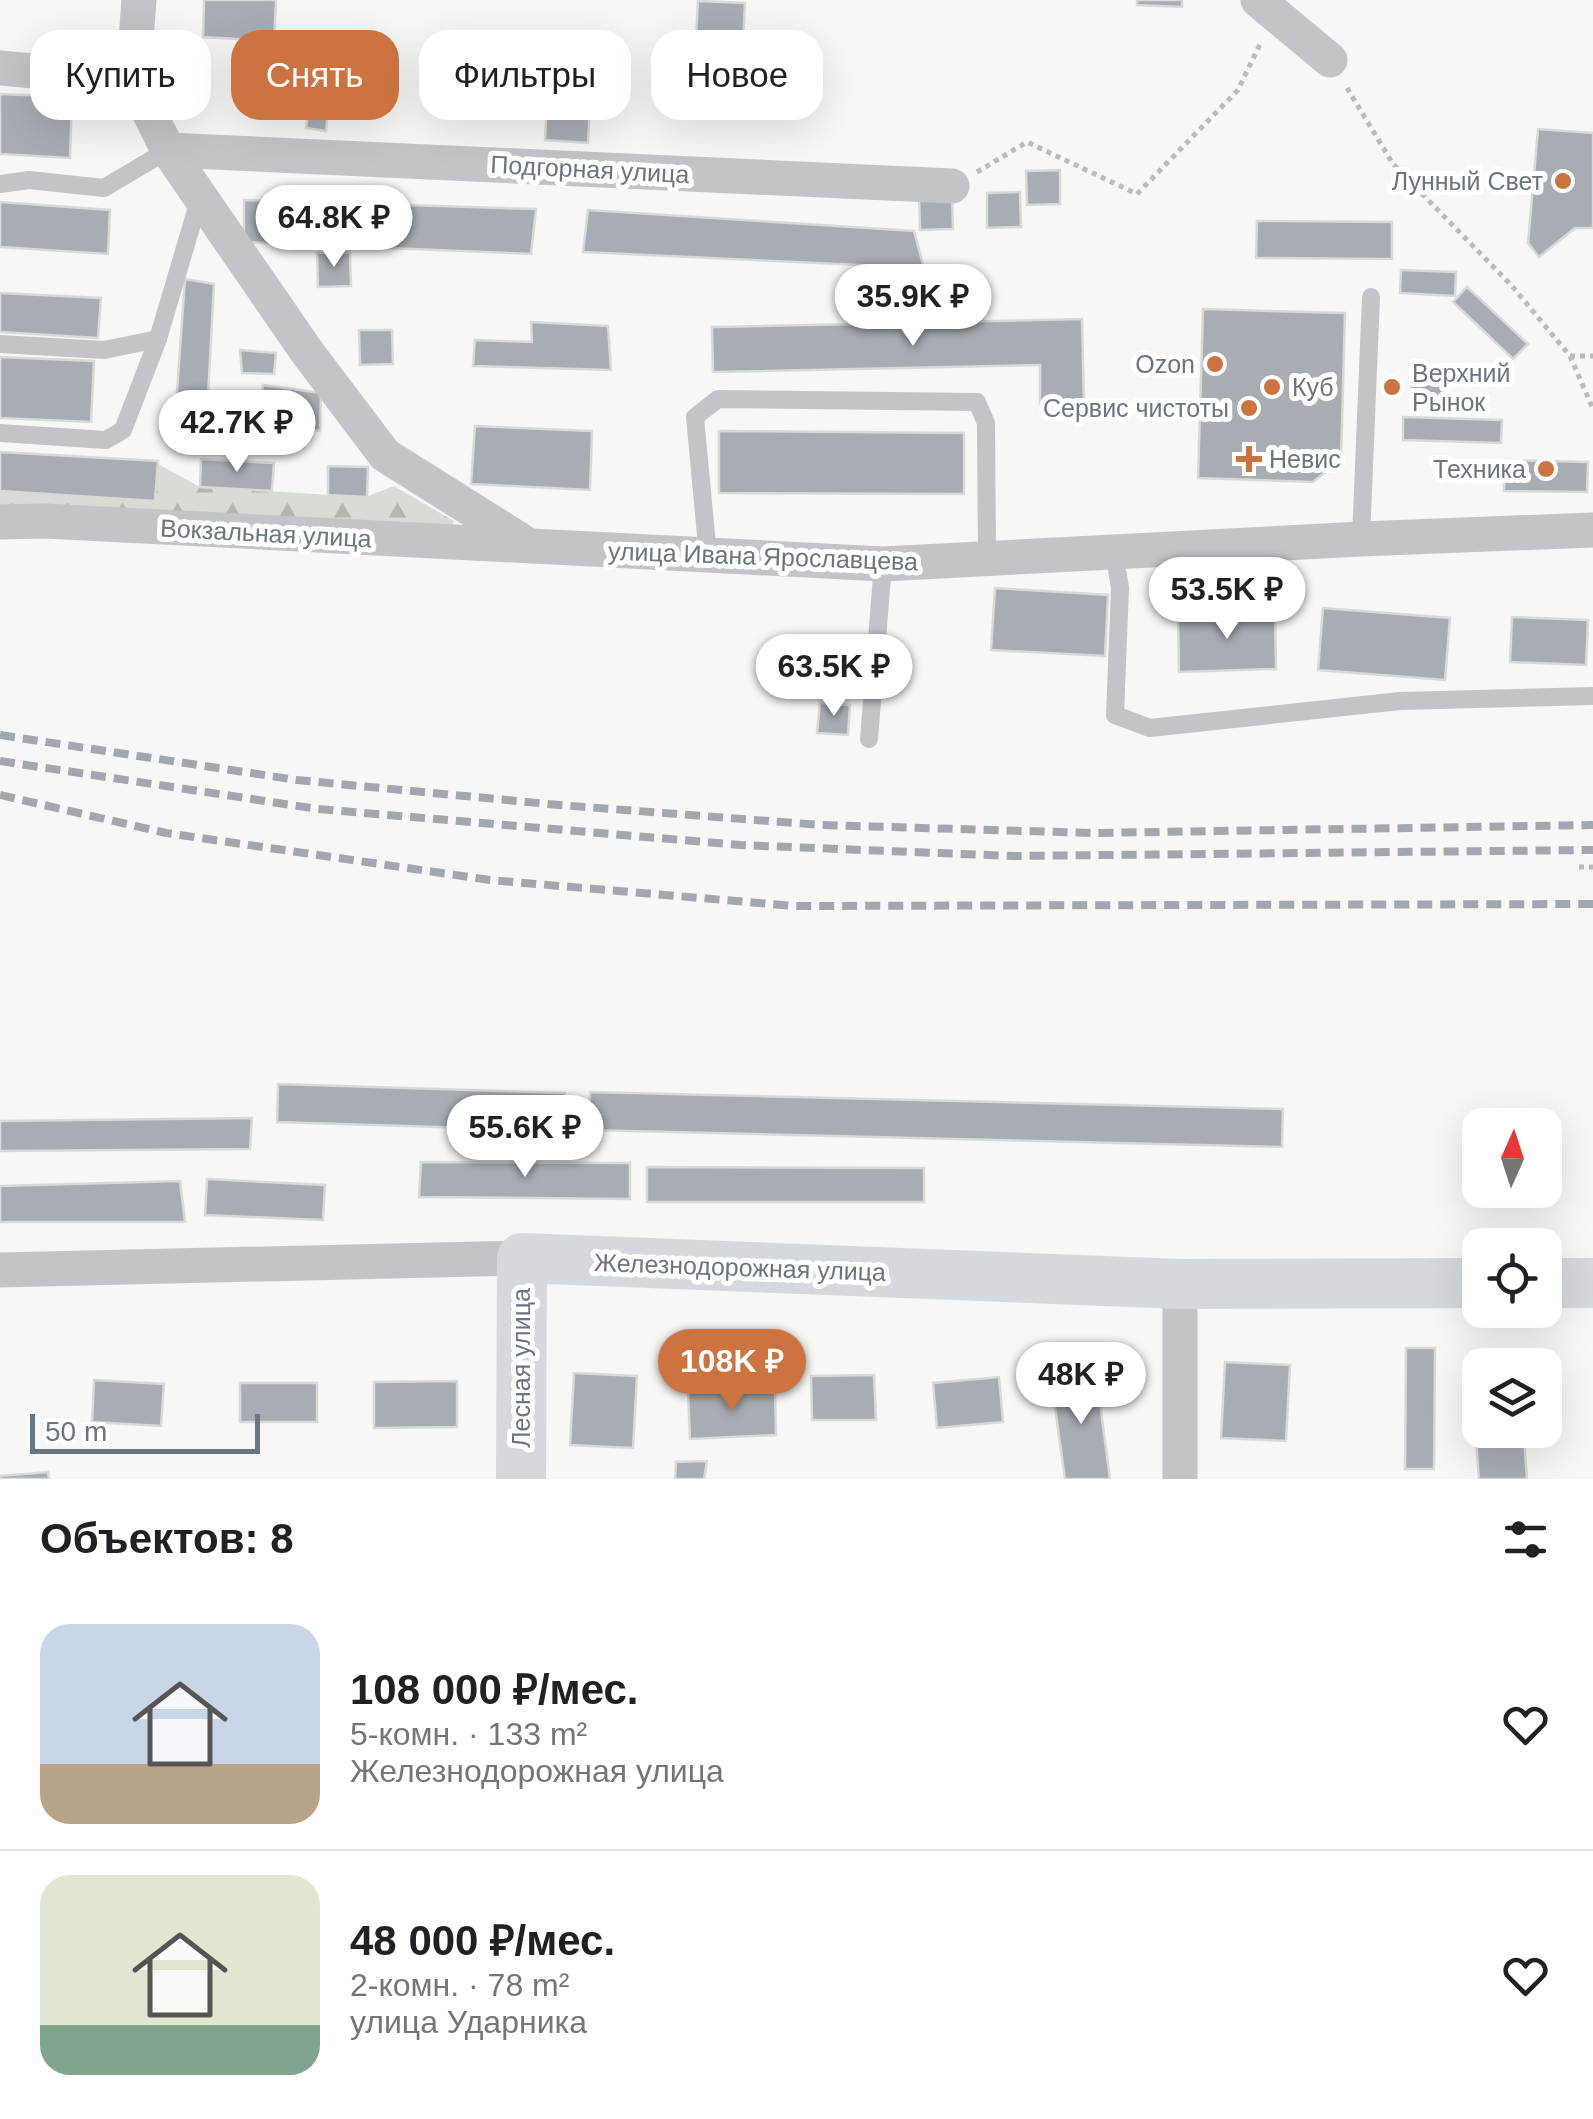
<!DOCTYPE html>
<html lang="ru">
<meta charset="utf-8">
<style>
:root{--surface:#fff;--page:#f2f2f2;--text:#202124;--muted:#757577;--line:#e0e0e0;--accent:#cc7340}
body{margin:0;font-family:Arial,sans-serif;background:var(--page);color:var(--text);height:100vh;display:flex;flex-direction:column;font-size:38px;white-space:nowrap}
*{box-sizing:border-box;margin:0}
p{font-size:32px;color:var(--muted)}
.icon{flex:none;width:55px;height:55px;fill:none;stroke:currentColor;stroke-width:2;stroke-linecap:round;stroke-linejoin:round}
.map{position:relative;height:1479px;overflow:hidden}
.sheet{display:flex;flex-direction:column;background:var(--surface);flex:1}
.sheet>*{flex:none}
.top-card{position:absolute;left:30px;top:30px;width:1000px;height:90px;display:flex;gap:20px}
.needle{width:65px;rotate:3deg}
.tools{position:absolute;left:1462px;top:1108px;display:grid;gap:20px}
.tools a{display:grid;place-items:center;width:100px;height:100px;border-radius:20px;background:var(--surface);box-shadow:0 10px 40px #0002;font-size:50px}
.scale{position:absolute;left:30px;bottom:25px;width:230px;box-sizing:border-box;padding-left:10px;border:5px solid #6b7582;border-top:0;font-size:28px;line-height:35px;white-space:nowrap;color:#6b7582;-webkit-text-stroke:8px #fff;paint-order:stroke}
.price{position:absolute;translate:-50% -85px;padding:0 22px;border-radius:35px;background:#fff;color:#222;font-size:32px;line-height:65px;filter:drop-shadow(0 2px 5px #0008)}
.price::after{content:'';position:absolute;left:50%;top:60px;width:30px;height:22px;margin-left:-15px;background:inherit;clip-path:polygon(0 0,100% 0,50% 100%)}
.price.current{background:var(--accent);color:#fff}
ul{padding:0;list-style:none}
li{display:flex;align-items:center;gap:30px;height:250px;padding:0 40px}
li+li{border-top:2px solid var(--line)}
li span{display:grid;place-items:center;flex:none;width:280px;height:200px;border-radius:30px;color:#555}
li>.icon{margin-inline-start:auto}
span .icon{width:120px;height:120px;fill:#fffc;stroke-width:1}
li b{font-size:42px}
h2{display:flex;justify-content:space-between;align-items:center;height:120px;padding:0 40px;font-size:42px}
.tag{padding:0 35px;border-radius:30px;background:var(--surface);box-shadow:0 10px 40px #0002;font-size:35px;line-height:90px}
.tag.current{background:var(--accent);color:#fff}
.map>svg:first-child{display:block}
</style>
<div class="map">
<svg width="1593" height="1479" viewBox="0 0 1593 1479">
<defs>
<pattern id="forest-firs" width="22" height="20" patternUnits="userSpaceOnUse" patternTransform="scale(2.5)"><rect width="22" height="20" fill="#d7dcd5"/><path d="M5 1l3.5 6h-7zM16 11l3.5 6h-7z" fill="#b2b7b2"/></pattern>
</defs>
<rect width="100%" height="100%" fill="#f7f7f5"/>
<polygon fill="url(#forest-firs)" points="158,464 200,487 366,497 394,486 454,521 445,540 0,536 0,491 154,501"/>
<g fill="#a7adb3" stroke="#d9d9d8" stroke-width="2.5">
<polygon points="204,0 276,0 274,41 203,37"/>
<polygon points="1137,0 1182,0 1182,7 1137,5"/>
<polygon points="698,1 745,3 739,116 692,113"/>
<polygon points="518,50 545,52 544,74 516,72"/>
<polygon points="0,94 72,97 70,158 0,154"/>
<polygon points="547,102 590,104 588,143 545,140"/>
<polygon points="309,108 328,110 326,131 306,128"/>
<polygon points="1538,129 1593,133 1593,228 1575,228 1539,257 1528,243"/>
<polygon points="1060,170 1060,204 1027,205 1026,171"/>
<polygon points="1020,192 1021,227 987,228 987,193"/>
<polygon points="919,195 952,195 953,229 920,230"/>
<polygon points="244,200 536,209 531,254 244,242"/>
<polygon points="0,202 110,210 108,254 0,247"/>
<polygon points="588,210 914,231 924,268 583,252"/>
<polygon points="1257,221 1392,222 1392,259 1256,258"/>
<polygon points="350,252 351,286 318,287 317,253"/>
<polygon points="1401,270 1456,272 1455,296 1400,293"/>
<polygon points="185,279 214,284 205,451 173,448"/>
<polygon points="1467,287 1528,344 1513,359 1453,302"/>
<polygon points="0,293 101,298 98,338 0,332"/>
<polygon points="1203,309 1345,313 1341,460 1313,482 1198,478"/>
<polygon points="1082,319 1084,405 1040,406 1040,365 713,372 712,327"/>
<polygon points="531,322 608,326 611,370 473,366 475,340 532,342"/>
<polygon points="359,330 392,330 393,364 360,365"/>
<polygon points="240,350 276,353 274,374 242,373"/>
<polygon points="0,357 94,361 91,422 0,418"/>
<polygon points="1412,371 1447,372 1447,404 1411,403"/>
<polygon points="263,385 321,393 320,431 259,421"/>
<polygon points="1403,417 1502,420 1501,443 1403,440"/>
<polygon points="475,426 592,431 590,490 471,484"/>
<polygon points="719,431 964,433 964,494 719,493"/>
<polygon points="0,452 158,461 155,501 0,491"/>
<polygon points="201,459 274,463 272,491 200,487"/>
<polygon points="1505,460 1588,462 1587,492 1504,491"/>
<polygon points="328,466 368,467 367,497 328,495"/>
<polygon points="995,588 1108,595 1105,656 991,650"/>
<polygon points="1323,608 1450,618 1445,680 1318,670"/>
<polygon points="1275,612 1276,669 1179,672 1178,614"/>
<polygon points="1512,617 1588,620 1586,665 1510,662"/>
<polygon points="820,703 850,705 848,735 817,733"/>
<polygon points="278,1084 565,1093 564,1131 277,1122"/>
<polygon points="590,1092 1283,1109 1282,1147 589,1130"/>
<polygon points="252,1118 250,1149 0,1151 0,1121"/>
<polygon points="421,1162 630,1163 630,1199 419,1197"/>
<polygon points="647,1167 924,1168 924,1202 647,1202"/>
<polygon points="207,1179 325,1185 323,1220 205,1215"/>
<polygon points="180,1181 185,1222 0,1222 0,1186"/>
<polygon points="1406,1348 1435,1348 1434,1469 1405,1469"/>
<polygon points="1225,1362 1290,1365 1286,1441 1221,1438"/>
<polygon points="574,1373 637,1376 633,1448 570,1445"/>
<polygon points="1096,1373 1110,1479 1065,1479 1051,1379"/>
<polygon points="874,1375 876,1420 812,1420 811,1376"/>
<polygon points="999,1377 1003,1422 937,1428 933,1383"/>
<polygon points="94,1380 164,1384 161,1426 92,1422"/>
<polygon points="457,1381 457,1427 374,1428 374,1382"/>
<rect x="240" y="1383" width="77" height="39"/>
<polygon points="775,1389 776,1435 690,1439 688,1392"/>
<polygon points="1524,1438 1527,1479 1479,1479 1476,1441"/>
<polygon points="707,1461 704,1479 675,1479 676,1462"/>
<polygon points="48,1472 49,1479 0,1479 0,1476"/>
</g>
<g fill="none" stroke-linecap="round" stroke-linejoin="round">
<g stroke="#b9bbbe" stroke-width="5" stroke-dasharray="5 5" stroke-linecap="butt">
<polyline points="1347,88 1393,164 1512,286 1570,356 1593,409"/>
<polyline points="977,172 1027,142 1137,194 1238,90 1261,42"/>
<polyline points="1570,356 1593,356"/>
<polyline points="1579,867 1593,867"/>
</g>
<g stroke="#c2c4c8" stroke-width="18">
<polyline points="0,184 29,180 104,188 168,150"/>
<polyline points="0,344 104,350 158,339"/>
<polyline points="0,433 106,440 123,430 158,339 200,197"/>
<polyline points="1361,539 1371,297"/>
<polyline points="1114,551 1120,588 1115,715 1150,728 1400,701 1593,696"/>
<polyline points="708,556 695,417 718,399 977,402 986,423 987,558"/>
<polyline points="869,739 883,564"/>
</g>
<g stroke="#c2c4c8" stroke-width="35">
<polyline points="139,0 133,80 168,150 307,352 385,455 528,545"/>
<polyline points="1258,0 1330,60"/>
<polyline points="0,68 133,80"/>
<polyline points="168,150 952,186"/>
<polyline points="0,522 45,521 883,564 1361,539 1593,530"/>
<polyline points="0,1270 522,1258"/>
<polyline points="1180,1479 1180,1284"/>
</g>
<g stroke="#d5d8dc" stroke-width="50">
<polyline points="1545,1283 1593,1283"/>
<polyline points="521,1479 522,1258 1180,1284 1480,1283"/>
</g>
<g stroke="#a3a7ad" stroke-width="8" stroke-dasharray="15 8" stroke-linecap="butt">
<polyline points="0,735 297,780 559,805 821,825 1094,833 1593,825"/>
<polyline points="0,761 318,809 740,845 1012,856 1593,850"/>
<polyline points="0,795 166,833 490,880 794,906 1593,904"/>
</g>
</g>
<g fill="#cc7340" stroke="#fff" stroke-width="4">
<circle cx="1563" cy="181" r="10"/>
<circle cx="1215" cy="364" r="10"/>
<circle cx="1272" cy="387" r="10"/>
<circle cx="1392" cy="387" r="10"/>
<circle cx="1249" cy="408" r="10"/>
<path d="M1244 444h10v10h10v10h-10v10h-10v-10h-10v-10h10z"/>
<circle cx="1546" cy="469" r="10"/>
</g>
<g text-anchor="middle" dominant-baseline="central" stroke-width="10" stroke-linejoin="round" paint-order="stroke">
<g font-size="25" fill="#6b7582" stroke="#fff">
<text transform="translate(590 169) rotate(3)">Подгорная улица</text>
<text transform="translate(266 533) rotate(3)">Вокзальная улица</text>
<text transform="translate(763 556) rotate(2)">улица Ивана Ярославцева</text>
<text transform="translate(740 1267) rotate(2)">Железнодорожная улица</text>
<text transform="translate(521 1368) rotate(-90)">Лесная улица</text>
</g>
<g font-size="25" fill="#6b7582" stroke="#fff" text-anchor="end">
<text x="1543" y="181">Лунный Свет</text>
<text x="1195" y="364">Ozon</text>
<text x="1412" y="373" text-anchor="start">Верхний<tspan x="1412" dy="29">Рынок</tspan></text>
<text x="1292" y="387" text-anchor="start">Куб</text>
<text x="1229" y="408">Сервис чистоты</text>
<text x="1269" y="459" text-anchor="start">Невис</text>
<text x="1526" y="469">Техника</text>
</g>
</g>
</svg>
<div class="tools">
<a><svg class="needle" viewBox="-14 -14 28 28"><path d="M0-13l5 13h-10z" fill="#e53935"/><path d="M0 13l5-13h-10z" fill="#757577"/></svg></a>
<a><svg class="icon" aria-label="locate" viewBox="0 0 24 24"><circle cx="12" cy="12" r="6"/><path d="M12 2v4M12 18v4M2 12h4M18 12h4"/></svg></a>
<a><svg class="icon" aria-label="layers" viewBox="0 0 24 24"><path d="M12 4l9 5-9 5-9-5zM3 14l9 5 9-5"/></svg></a>
</div>
<div class="scale">50 m</div>
<b class="price" style="left:334px;top:270px">64.8K ₽</b>
<b class="price" style="left:913px;top:349px">35.9K ₽</b>
<b class="price" style="left:237px;top:475px">42.7K ₽</b>
<b class="price" style="left:1227px;top:642px">53.5K ₽</b>
<b class="price" style="left:834px;top:719px">63.5K ₽</b>
<b class="price" style="left:525px;top:1180px">55.6K ₽</b>
<b class="price current" style="left:732px;top:1414px">108K ₽</b>
<b class="price" style="left:1081px;top:1427px">48K ₽</b>
<div class="top-card">
<a class="tag">Купить</a>
<a class="tag current">Снять</a>
<a class="tag">Фильтры</a>
<a class="tag">Новое</a>
</div>
</div>
<section class="sheet">
<h2>Объектов: 8<svg class="icon" aria-label="filters" viewBox="0 0 24 24"><path d="M4 7h16M4 17h16"/><circle cx="9" cy="7" r="2"/><circle cx="15" cy="17" r="2"/></svg></h2>
<ul>
<li><span style="background:linear-gradient(#c9d6e8 70%,#b9a48a 0)"><svg class="icon" aria-label="home" viewBox="0 0 24 24"><path d="M3 11l9-7 9 7M6 9v11h12V9"/></svg></span><div><b>108 000 ₽/мес.</b><p>5-комн. · 133 m²</p><p>Железнодорожная улица</p></div><svg class="icon" aria-label="heart" viewBox="0 0 24 24"><path d="M12 20l-8-8c-3-5 5-10 8-4 3-6 11-1 8 4z"/></svg></li>
<li><span style="background:linear-gradient(#dfe7d0 75%,#7fa58c 0)"><svg class="icon" aria-label="home" viewBox="0 0 24 24"><path d="M3 11l9-7 9 7M6 9v11h12V9"/></svg></span><div><b>48 000 ₽/мес.</b><p>2-комн. · 78 m²</p><p>улица Ударника</p></div><svg class="icon" aria-label="heart" viewBox="0 0 24 24"><path d="M12 20l-8-8c-3-5 5-10 8-4 3-6 11-1 8 4z"/></svg></li>
</ul>
</section>
